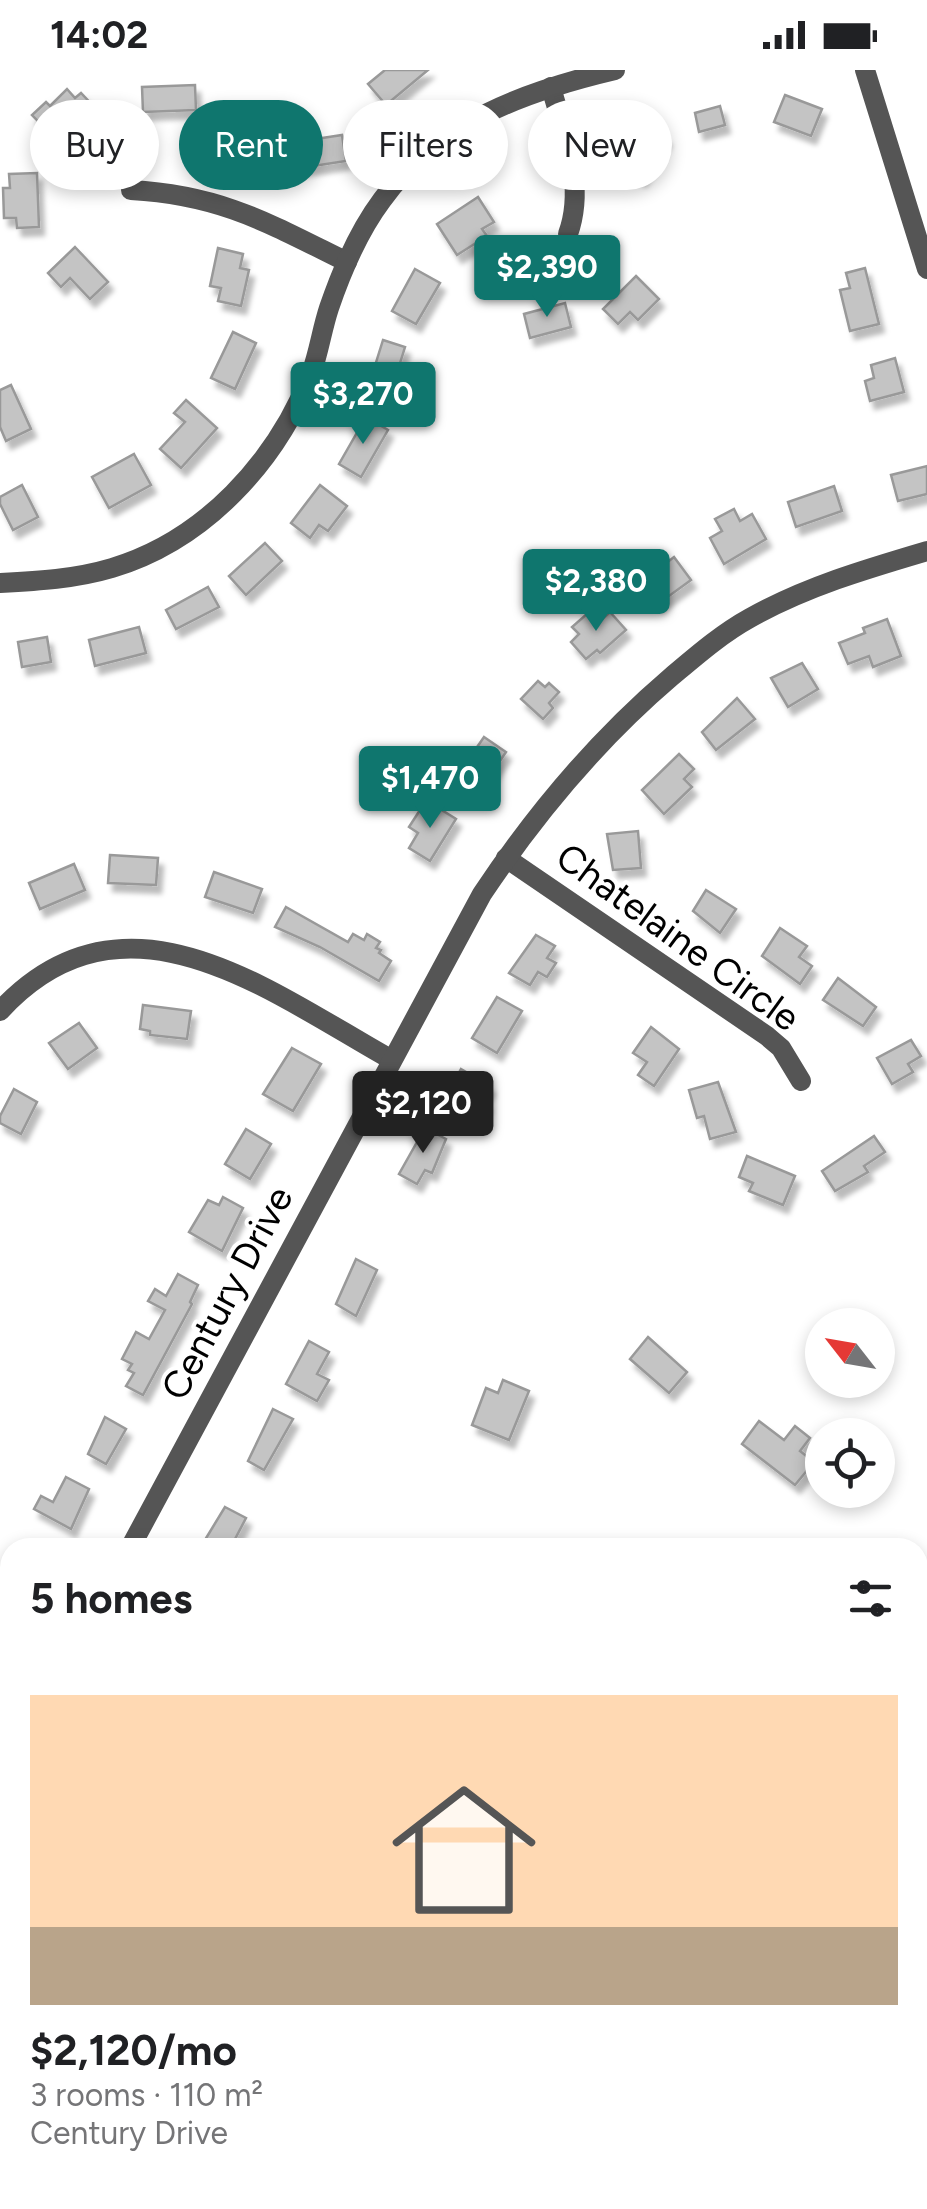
<!DOCTYPE html>
<meta charset="utf-8">
<style>
:root{--surface:#fff;--page:#f2f2f2;--text:#202124;--muted:#757577;--line:#e0e0e0;--accent:#0f766e}
body{margin:0;font-family:Figtree,sans-serif;background:var(--page);color:var(--text);height:100vh;display:flex;flex-direction:column;font-size:38px;white-space:nowrap}
*{box-sizing:border-box;margin:0}
p{font-size:32px;color:var(--muted)}
.icon{flex:none;width:55px;height:55px;fill:none;stroke:currentColor;stroke-width:2;stroke-linecap:round;stroke-linejoin:round}
.map{position:relative;flex:1;overflow:hidden}
.drawer{position:absolute;left:0px;top:1468px;width:928px;height:672px;display:flex;flex-direction:column;background:var(--surface);border-radius:30px 30px 0 0;box-shadow:0 5px 15px #0003}
.drawer>*{flex:none}
.hud{position:absolute;left:30px;top:30px;width:868px;height:90px;display:flex;gap:20px}
.needle{width:65px;rotate:301deg}
.tools{position:absolute;left:805px;top:1238px;display:grid;gap:20px}
.tools a{display:grid;place-items:center;width:90px;height:90px;border-radius:50%;background:var(--surface);box-shadow:0 5px 15px #0003;font-size:50px}
.price{position:absolute;translate:-50% -85px;padding:0 22px;border-radius:10px;background:var(--accent);color:#fff;font-size:32px;line-height:65px;filter:drop-shadow(0 2px 5px #0008)}
.price::after{content:'';position:absolute;left:50%;top:60px;width:30px;height:22px;margin-left:-15px;background:inherit;clip-path:polygon(0 0,100% 0,50% 100%)}
.price.selected{background:#222;color:#fff}
ul{padding:0;list-style:none}
li{display:grid;align-content:center;gap:20px;height:530px;padding:0 30px}
li+li{border-top:2px solid var(--line)}
li span{display:grid;place-items:center;height:310px;border-radius:0px;color:#555}
li>.icon{margin-inline-start:auto}
span .icon{width:180px;height:180px;fill:#fffc;stroke-width:1}
li b{font-size:42px}
h2{display:flex;justify-content:space-between;align-items:center;height:120px;padding:0 30px;font-size:42px}
.tag{padding:0 35px;border-radius:45px;background:var(--surface);box-shadow:0 5px 15px #0003;font-size:35px;line-height:90px}
.tag.selected{background:var(--accent);color:#fff}
.status{display:flex;justify-content:space-between;align-items:center;height:70px;padding:0 50px;background:var(--surface);direction:ltr}
.status svg{height:28px;fill:currentColor}
.map>svg:first-child{display:block}
</style>
<div class="status"><b>14:02</b><svg viewBox="0 0 49 12"><path d="M0 12V9h3v3zM5 12V6h3v6zM10 12V3h3v9zM15 12V0h3v12zM26 1h20v11H26zM47 4h2v5h-2z"/></svg></div>
<div class="map">
<svg width="927" height="2139" viewBox="0 0 927 2139">
<defs>
<filter id="shadow"><feDropShadow dx="5" dy="8" stdDeviation="2.5" flood-color="#0004"/></filter>
</defs>
<rect width="100%" height="100%" fill="#fff"/>
<polygon fill="#dcdcdc" points="0,1960 10,1967 10,2130 32,2130 46,2139 0,2139"/>
<g fill="#c4c4c4" stroke="#999" stroke-width="2.5" filter="url(#shadow)">
<polygon points="385,0 428,0 386,35 368,14"/>
<polygon points="195,15 196,40 143,42 142,17"/>
<polygon points="67,19 75,28 81,23 98,41 62,76 32,45 46,32 50,36"/>
<polygon points="785,25 822,39 811,66 774,52"/>
<polygon points="720,36 725,55 699,62 695,43"/>
<polygon points="226,38 273,54 265,77 218,61"/>
<polygon points="645,55 666,68 641,108 621,96"/>
<polygon points="342,65 346,91 300,98 296,72"/>
<polygon points="37,103 39,157 17,158 16,148 4,148 3,118 10,118 9,104"/>
<polygon points="478,127 494,152 482,159 487,166 457,185 437,154"/>
<polygon points="75,177 108,212 90,229 70,208 61,217 48,203"/>
<polygon points="218,178 243,184 240,198 249,200 241,236 218,231 221,218 210,216"/>
<polygon points="865,198 879,254 850,261 840,220 850,218 846,203"/>
<polygon points="415,199 440,213 416,254 392,241"/>
<polygon points="636,206 659,229 638,250 630,242 618,254 603,239"/>
<polygon points="565,233 571,257 530,268 524,244"/>
<polygon points="233,262 256,273 235,319 211,308"/>
<polygon points="383,270 405,277 391,322 369,315"/>
<polygon points="895,288 904,322 870,331 865,311 874,308 871,295"/>
<polygon points="11,315 31,359 6,371 0,357 0,320"/>
<polygon points="186,330 217,358 181,398 160,379 185,352 174,343"/>
<polygon points="366,347 388,360 361,407 339,394"/>
<polygon points="134,384 151,415 109,438 92,407"/>
<polygon points="927,396 927,424 898,431 891,405"/>
<polygon points="22,415 38,447 13,460 0,434 0,427"/>
<polygon points="320,415 347,436 328,461 319,455 310,468 291,453"/>
<polygon points="834,416 842,441 796,457 788,432"/>
<polygon points="734,439 740,451 752,444 766,469 724,494 710,468 722,461 715,449"/>
<polygon points="265,473 282,491 246,525 229,506"/>
<polygon points="674,487 691,510 658,534 642,512"/>
<polygon points="208,517 219,537 176,559 166,540"/>
<polygon points="610,542 626,560 600,583 597,580 586,589 571,572 579,564 572,557 588,543 597,554"/>
<polygon points="887,549 901,586 873,597 869,586 848,594 839,573 865,563 863,558"/>
<polygon points="139,557 146,583 95,596 89,570"/>
<polygon points="47,567 51,592 22,597 18,572"/>
<polygon points="802,593 818,619 788,637 771,608"/>
<polygon points="538,611 545,617 549,613 559,622 549,633 553,638 543,649 521,629"/>
<polygon points="737,628 755,649 716,680 702,662"/>
<polygon points="484,667 506,682 479,722 457,706"/>
<polygon points="679,684 694,699 684,709 692,717 664,744 642,720"/>
<polygon points="432,734 456,749 430,791 409,778 418,763 409,757 420,740 426,744"/>
<polygon points="638,761 641,798 613,800 607,764"/>
<polygon points="110,785 158,788 156,815 108,813"/>
<polygon points="74,794 85,820 40,839 29,813"/>
<polygon points="214,802 262,819 253,843 205,827"/>
<polygon points="706,820 736,839 720,863 693,841"/>
<polygon points="286,837 348,872 353,864 364,870 367,864 380,872 376,878 381,880 379,883 391,891 379,911 320,877 275,857"/>
<polygon points="780,858 807,876 799,887 812,896 800,914 762,886"/>
<polygon points="536,865 555,876 547,888 556,893 547,907 538,902 530,915 509,903"/>
<polygon points="838,908 876,937 863,956 823,930"/>
<polygon points="497,927 522,941 497,983 472,968"/>
<polygon points="143,935 191,941 187,969 150,965 150,961 140,959"/>
<polygon points="79,953 97,978 68,999 49,973"/>
<polygon points="651,957 679,979 654,1016 638,1005 647,992 633,983"/>
<polygon points="911,970 921,986 908,994 913,1002 892,1014 877,988"/>
<polygon points="292,978 321,994 293,1041 263,1024"/>
<polygon points="461,999 490,1016 482,1031 487,1033 478,1049 444,1030"/>
<polygon points="718,1012 736,1062 710,1069 704,1046 697,1048 689,1020"/>
<polygon points="14,1019 37,1032 21,1064 0,1053 0,1046"/>
<polygon points="425,1058 446,1069 432,1103 425,1100 417,1114 399,1104"/>
<polygon points="246,1059 271,1074 250,1109 225,1094"/>
<polygon points="874,1066 885,1082 864,1096 868,1102 835,1121 822,1101"/>
<polygon points="747,1086 795,1106 783,1135 749,1121 753,1113 739,1107"/>
<polygon points="223,1127 243,1138 222,1181 189,1162 208,1130 219,1135"/>
<polygon points="356,1189 377,1200 356,1246 336,1234"/>
<polygon points="178,1204 198,1215 190,1232 192,1234 143,1325 126,1316 134,1303 128,1300 132,1294 122,1289 136,1262 149,1269 165,1240 148,1231 155,1219 166,1226"/>
<polygon points="648,1267 687,1302 669,1323 630,1289"/>
<polygon points="309,1271 329,1282 317,1304 329,1310 317,1331 286,1314"/>
<polygon points="503,1310 529,1321 509,1370 472,1355 486,1318 498,1323"/>
<polygon points="273,1339 293,1349 264,1400 248,1391"/>
<polygon points="105,1347 126,1359 106,1394 88,1384"/>
<polygon points="759,1351 784,1370 795,1356 810,1368 800,1381 814,1392 795,1415 742,1374"/>
<polygon points="66,1407 89,1419 71,1459 34,1439 41,1426 53,1432"/>
<polygon points="225,1437 246,1448 235,1469 229,1478 200,1478"/>
</g>
<g fill="none" stroke-linecap="round" stroke-linejoin="round">
<g stroke="#555" stroke-width="20">
<polyline points="865,0 927,199"/>
<path d="M551,17C564,65 586,114 568,164"/>
<path d="M131,120C221,125 268,153 347,192"/>
<path d="M0,513C38,511 75,509 112,498C205,470 276,392 311,304C319,282 322,259 329,238C342,200 358,162 382,130C438,52 526,21 615,0"/>
<polyline points="506,788 767,966 781,978 801,1011"/>
<path d="M0,941C124,806 270,922 392,990"/>
<path d="M130,1478L482,824C536,743 596,671 671,607C696,586 721,564 750,548C805,517 866,499 927,481"/>
<polyline points="0,1691 10,1675"/>
<polyline points="918,1771 927,1758"/>
<polyline points="0,1820 10,1827"/>
<polyline points="918,1933 927,1945"/>
<polyline points="443,2130 455,2139"/>
<polyline points="518,2139 524,2130"/>
</g>
</g>
<g text-anchor="middle" dominant-baseline="central" stroke-width="8" stroke-linejoin="round" paint-order="stroke">
<g font-size="38" fill="#000" stroke="#fff">
<text transform="translate(678 867) rotate(36)">Chatelaine Circle</text>
<text transform="translate(227 1223) rotate(-62)">Century Drive</text>
</g>
</g>
</svg>
<div class="tools">
<a><svg class="needle" viewBox="-14 -14 28 28"><path d="M0-13l5 13h-10z" fill="#e53935"/><path d="M0 13l5-13h-10z" fill="#757577"/></svg></a>
<a><svg class="icon" aria-label="locate" viewBox="0 0 24 24"><circle cx="12" cy="12" r="6"/><path d="M12 2v4M12 18v4M2 12h4M18 12h4"/></svg></a>
</div>
<b class="price" style="left:547px;top:250px">$2,390</b>
<b class="price" style="left:363px;top:377px">$3,270</b>
<b class="price" style="left:596px;top:564px">$2,380</b>
<b class="price" style="left:430px;top:761px">$1,470</b>
<b class="price selected" style="left:423px;top:1086px">$2,120</b>
<div class="hud">
<a class="tag">Buy</a>
<a class="tag selected">Rent</a>
<a class="tag">Filters</a>
<a class="tag">New</a>
</div>
<section class="drawer">
<h2>5 homes<svg class="icon" aria-label="filters" viewBox="0 0 24 24"><path d="M4 7h16M4 17h16"/><circle cx="9" cy="7" r="2"/><circle cx="15" cy="17" r="2"/></svg></h2>
<ul>
<li><span style="background:linear-gradient(#ffd9b3 75%,#b9a48a 0)"><svg class="icon" aria-label="home" viewBox="0 0 24 24"><path d="M3 11l9-7 9 7M6 9v11h12V9"/></svg></span><div><b>$2,120/mo</b><p>3 rooms · 110 m²</p><p>Century Drive</p></div></li>
</ul>
</section>
</div>
